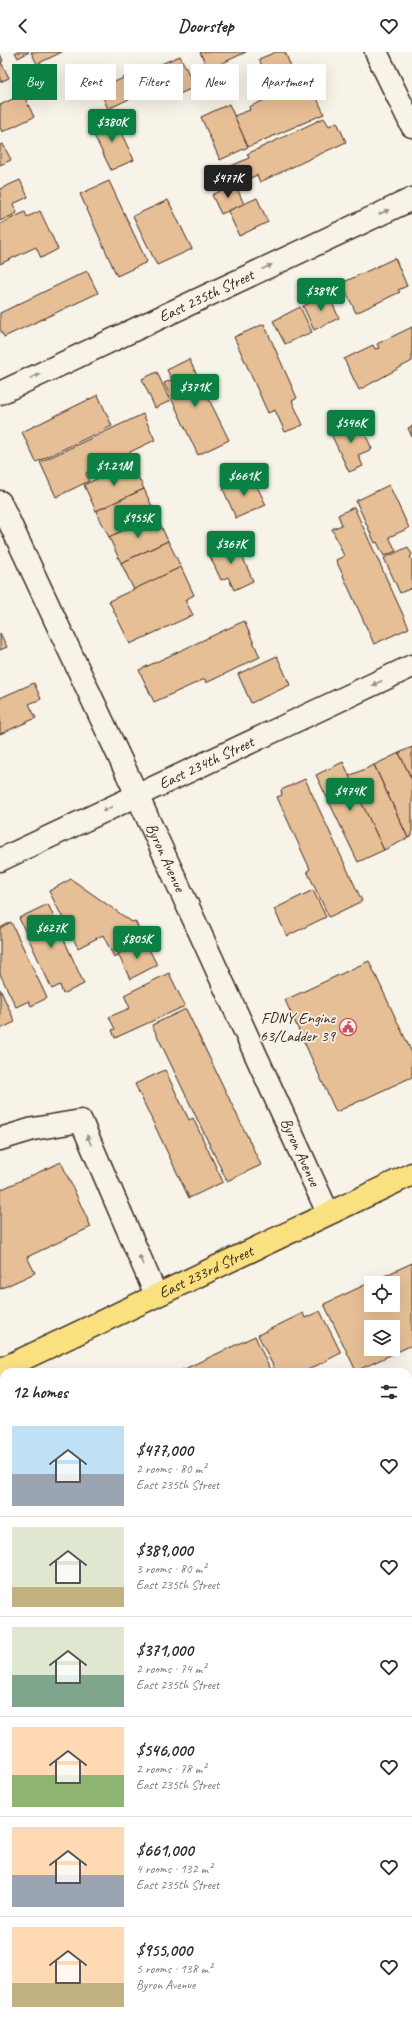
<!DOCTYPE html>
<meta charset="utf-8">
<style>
:root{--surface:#fff;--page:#f7f7f7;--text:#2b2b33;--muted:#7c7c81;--line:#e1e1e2;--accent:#0b8043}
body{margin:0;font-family:Caveat,sans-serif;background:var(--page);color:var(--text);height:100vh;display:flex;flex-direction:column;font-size:15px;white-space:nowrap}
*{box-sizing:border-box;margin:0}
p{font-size:13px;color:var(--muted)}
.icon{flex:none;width:22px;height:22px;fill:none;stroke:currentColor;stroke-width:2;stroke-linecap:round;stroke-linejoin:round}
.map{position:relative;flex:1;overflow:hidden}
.sheet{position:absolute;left:0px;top:1316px;width:412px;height:656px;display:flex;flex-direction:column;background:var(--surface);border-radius:12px 12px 0 0;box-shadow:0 4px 16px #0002}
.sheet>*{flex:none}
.banner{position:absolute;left:12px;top:12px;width:388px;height:36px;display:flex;gap:8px}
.buttons{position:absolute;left:364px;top:1224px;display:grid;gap:8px}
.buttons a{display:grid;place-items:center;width:36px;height:36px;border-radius:0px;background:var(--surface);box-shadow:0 4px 16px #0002;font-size:20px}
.price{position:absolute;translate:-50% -34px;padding:0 9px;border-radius:4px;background:var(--accent);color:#fff;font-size:13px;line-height:26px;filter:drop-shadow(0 1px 2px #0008)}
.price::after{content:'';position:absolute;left:50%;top:24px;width:12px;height:9px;margin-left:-6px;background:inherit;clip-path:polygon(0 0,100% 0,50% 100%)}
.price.on{background:#222;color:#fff}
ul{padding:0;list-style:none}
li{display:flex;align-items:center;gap:12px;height:100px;padding:0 12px}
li+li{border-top:1px solid var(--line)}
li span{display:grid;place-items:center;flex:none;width:112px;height:80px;border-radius:0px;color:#555}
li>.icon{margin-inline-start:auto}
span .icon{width:48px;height:48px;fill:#fffc;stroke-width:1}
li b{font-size:17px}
h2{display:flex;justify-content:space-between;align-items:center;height:48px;padding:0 12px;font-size:17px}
.tag{padding:0 14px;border-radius:0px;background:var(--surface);box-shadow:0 4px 16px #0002;font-size:14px;line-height:36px}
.tag.on{background:var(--accent);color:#fff}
header{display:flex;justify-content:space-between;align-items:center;height:52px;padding:0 12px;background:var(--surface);font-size:18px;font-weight:800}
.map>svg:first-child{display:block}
</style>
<header><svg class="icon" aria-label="back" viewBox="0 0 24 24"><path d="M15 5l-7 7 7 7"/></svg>Doorstep<svg class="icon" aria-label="heart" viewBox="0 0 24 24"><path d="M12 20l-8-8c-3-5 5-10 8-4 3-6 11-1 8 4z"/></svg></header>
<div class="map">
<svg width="412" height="1972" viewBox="0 0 412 1972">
<rect width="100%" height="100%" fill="#f7f3e8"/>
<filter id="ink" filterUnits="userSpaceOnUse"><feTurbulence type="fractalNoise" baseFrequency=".025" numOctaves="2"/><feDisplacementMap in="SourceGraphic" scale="8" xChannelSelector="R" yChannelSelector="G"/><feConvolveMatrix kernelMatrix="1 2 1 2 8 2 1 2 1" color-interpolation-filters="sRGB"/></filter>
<g filter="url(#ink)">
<g fill="#e7bf97" stroke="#3b2a1e" fill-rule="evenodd">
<polygon points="15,0 29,0 18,6"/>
<polygon points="31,0 62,0 37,12"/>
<polygon points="200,0 246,0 208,18"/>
<polygon points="276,0 285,0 291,15 267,26 259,7"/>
<polygon points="0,2 3,9 1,10 9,26 0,30"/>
<polygon points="180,4 195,35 168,47 154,15"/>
<polygon points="139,19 148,38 108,57 99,37"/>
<polygon points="309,28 324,62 248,95 234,64 250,58 249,55"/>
<polygon points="23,42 34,65 2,80 0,75 0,53"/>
<polygon points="229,52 248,95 220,108 201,65"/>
<polygon points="113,64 134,108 111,118 90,75"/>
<polygon points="324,66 329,74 337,70 346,90 260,130 257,123 237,132 229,115 249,106 247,102"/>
<polygon points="3,92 11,108 0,113 0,93"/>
<polygon points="20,128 28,145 13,152 17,161 0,169 0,137"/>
<polygon points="109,129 147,210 117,224 80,142"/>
<polygon points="235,132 244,152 221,162 212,143"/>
<polygon points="257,146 268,170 239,184 228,159"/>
<polygon points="168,148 192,197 157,213 133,164"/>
<polygon points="40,159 58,197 41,206 36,195 0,212 0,172 25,160 27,165"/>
<polygon points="395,206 407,234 398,238 400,240 356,261 342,231"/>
<polygon points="87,219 98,241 4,285 0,277 0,261"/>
<polygon points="328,242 339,266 314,278 303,254"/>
<polygon points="300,255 312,280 285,292 273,269"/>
<polygon points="264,272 297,346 292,349 303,373 285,380 275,358 268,361 234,285"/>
<polygon points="412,275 412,309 359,338 344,307 373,293 375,297 379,296 377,292"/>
<polygon points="189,307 229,388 198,403 164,331 172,328 167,318"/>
<polygon points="157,320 170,349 155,356 142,327"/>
<polygon points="98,343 112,374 36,410 22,380"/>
<polygon points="143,362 155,388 86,421 89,429 56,445 40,410"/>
<polygon points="358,367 372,397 358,403 363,414 349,420 330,380"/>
<polygon points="412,374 412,385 408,376"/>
<polygon points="131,410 144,437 96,459 84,433"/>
<polygon points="252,424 266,453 236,466 223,437"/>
<polygon points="389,433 409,476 389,485 396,499 384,504 377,490 375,491 356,449"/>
<polygon points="144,437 156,463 109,485 96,459"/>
<polygon points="354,455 409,576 374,592 336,508 344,504 332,477 342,473 338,463"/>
<polygon points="156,463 168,489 121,511 109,485"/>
<polygon points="235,488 253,529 234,538 228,525 221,528 208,500"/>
<polygon points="168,489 181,515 134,538 121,511"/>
<polygon points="408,495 412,503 410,505 412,508 412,536 400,541 384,506"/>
<polygon points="181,515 194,543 185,548 193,563 130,592 109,549"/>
<polygon points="244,569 260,605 206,631 205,627 154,650 139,618"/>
<polygon points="0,581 7,595 0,598"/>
<polygon points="277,604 290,633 251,651 238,622"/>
<polygon points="34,631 41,647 29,652 36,666 0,682 0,646"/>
<polygon points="412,695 412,728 399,701"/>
<polygon points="399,701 412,728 412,784 408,786 374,713"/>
<polygon points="343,710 384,798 358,810 316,723"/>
<polygon points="374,713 408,786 384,798 349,724"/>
<polygon points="305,727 362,849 329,865 307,819 310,817 277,745 282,743 281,738"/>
<polygon points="71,827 132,870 135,869 145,889 114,905 103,883 78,896 49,839"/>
<polygon points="313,838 326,865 287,884 274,857"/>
<polygon points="48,852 84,932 63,942 60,933 52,937 19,866"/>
<polygon points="11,870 47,946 31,954 29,949 16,955 0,922 0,876"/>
<polygon points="145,889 157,913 130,927 118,902"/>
<polygon points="369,909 412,1001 412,1025 336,1060 285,948"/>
<polygon points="169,921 185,954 115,986 112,978 115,977 109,965 130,956 124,943"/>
<polygon points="0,937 15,970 0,977"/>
<polygon points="186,957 261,1113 227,1129 152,973"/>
<polygon points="165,1018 189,1068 193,1066 223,1130 189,1146 135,1032"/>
<polygon points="61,1110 91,1175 27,1205 35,1221 0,1237 0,1138"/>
<path d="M412,1211V1293L356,1319L324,1252ZM371,1231H393V1253H371ZM371,1275H393V1297H371Z"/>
<polygon points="320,1259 341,1301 304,1320 276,1320 258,1283 303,1261 305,1266"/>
<polygon points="255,1284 271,1320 178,1320"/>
<polygon points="412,1371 412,1393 408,1384 408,1373"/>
<polygon points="4,1403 4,1468 0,1460 0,1405"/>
<polygon points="408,1442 412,1451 412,1470 408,1472"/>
<polygon points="0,1460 4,1468 0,1472"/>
<polygon points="4,1605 4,1624 0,1616 0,1607"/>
<polygon points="412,1619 412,1635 408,1626 408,1620"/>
<polygon points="412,1652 412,1696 408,1698 408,1654"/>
<polygon points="408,1706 412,1714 412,1736 408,1738"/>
<polygon points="412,1829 412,1893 408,1885 408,1831"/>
<polygon points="0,1928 4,1936 4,1968 19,1968 20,1970 17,1972 0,1972"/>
<polygon points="25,1968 72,1968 74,1972 17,1972"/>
<polygon points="117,1968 142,1968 144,1972 109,1972"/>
<polygon points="169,1968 221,1968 219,1969 221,1972 171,1972"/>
<polygon points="250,1968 294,1968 295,1972 252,1972"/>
</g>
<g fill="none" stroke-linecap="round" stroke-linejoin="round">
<g stroke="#3b2a1e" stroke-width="25">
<g id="minor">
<polyline points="376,0 412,74"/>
<path id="s1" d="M0,341L412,147"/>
<path id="s2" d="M0,450L137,743L328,1161"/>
<path id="s3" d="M0,808L412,614"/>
<polyline points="0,1087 33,1077 81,1069 156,1243"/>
<polyline points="408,1554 412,1552"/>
<polyline points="0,1746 4,1744"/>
</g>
</g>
<g stroke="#3b2a1e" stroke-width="25">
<g id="major">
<path id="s4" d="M0,1318L412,1122"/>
</g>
</g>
<use href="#minor" stroke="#f7f3e8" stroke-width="22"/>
<use href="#major" stroke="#fae180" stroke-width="22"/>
</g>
<defs><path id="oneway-solid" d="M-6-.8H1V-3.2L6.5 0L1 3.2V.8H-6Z"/></defs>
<g fill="#998e83">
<use href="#oneway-solid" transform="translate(384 160) rotate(-25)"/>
<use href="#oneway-solid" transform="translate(267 215) rotate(-25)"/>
<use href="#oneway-solid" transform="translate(35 324) rotate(-25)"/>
<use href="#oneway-solid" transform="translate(377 631) rotate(155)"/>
<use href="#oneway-solid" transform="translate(107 757) rotate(155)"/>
<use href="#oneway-solid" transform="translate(89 1088) rotate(-113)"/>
<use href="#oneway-solid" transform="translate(141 1208) rotate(-113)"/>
</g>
</g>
<defs>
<g id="civic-ring" transform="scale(0.9)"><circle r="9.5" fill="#f7f3e8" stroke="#d1495b" stroke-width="1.5"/><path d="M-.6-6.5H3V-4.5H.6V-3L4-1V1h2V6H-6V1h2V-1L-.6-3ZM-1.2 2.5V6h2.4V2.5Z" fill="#d1495b"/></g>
</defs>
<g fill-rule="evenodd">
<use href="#civic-ring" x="348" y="975"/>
</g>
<g text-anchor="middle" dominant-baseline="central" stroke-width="3.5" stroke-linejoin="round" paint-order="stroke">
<g font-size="16" fill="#3b2a1e" stroke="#f7f3e8">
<text stroke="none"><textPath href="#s1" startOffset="228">East 235th Street</textPath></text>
<text stroke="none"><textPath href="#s3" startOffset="228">East 234th Street</textPath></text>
<text stroke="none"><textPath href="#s2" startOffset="392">Byron Avenue</textPath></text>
<text stroke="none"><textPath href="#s2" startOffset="716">Byron Avenue</textPath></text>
<text stroke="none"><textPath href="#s4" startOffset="228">East 233rd Street</textPath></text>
</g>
<g font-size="16" fill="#3b2a1e" stroke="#f7f3e8" text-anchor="end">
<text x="335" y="966">FDNY Engine<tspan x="335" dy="18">63/Ladder 39</tspan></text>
</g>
</g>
</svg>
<div class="buttons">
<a><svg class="icon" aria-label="locate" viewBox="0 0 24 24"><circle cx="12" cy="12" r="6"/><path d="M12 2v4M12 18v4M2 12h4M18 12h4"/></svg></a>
<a><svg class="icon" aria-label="layers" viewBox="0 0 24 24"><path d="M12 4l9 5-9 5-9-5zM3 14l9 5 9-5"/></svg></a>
</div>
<b class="price" style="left:112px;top:91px">$380K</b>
<b class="price on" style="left:228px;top:147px">$477K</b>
<b class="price" style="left:321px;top:260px">$389K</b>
<b class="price" style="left:195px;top:356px">$371K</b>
<b class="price" style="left:351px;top:392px">$546K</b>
<b class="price" style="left:114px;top:435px">$1.21M</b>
<b class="price" style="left:244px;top:445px">$661K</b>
<b class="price" style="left:138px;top:487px">$955K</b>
<b class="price" style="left:231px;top:513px">$367K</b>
<b class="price" style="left:350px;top:760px">$474K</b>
<b class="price" style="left:51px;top:897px">$627K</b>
<b class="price" style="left:137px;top:908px">$805K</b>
<div class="banner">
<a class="tag on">Buy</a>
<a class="tag">Rent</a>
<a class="tag">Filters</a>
<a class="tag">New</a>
<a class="tag">Apartment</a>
</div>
<section class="sheet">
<h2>12 homes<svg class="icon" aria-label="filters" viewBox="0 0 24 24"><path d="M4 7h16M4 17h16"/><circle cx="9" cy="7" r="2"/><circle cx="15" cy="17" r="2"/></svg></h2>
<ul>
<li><span style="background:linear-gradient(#bfe0f5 60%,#9aa5b1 0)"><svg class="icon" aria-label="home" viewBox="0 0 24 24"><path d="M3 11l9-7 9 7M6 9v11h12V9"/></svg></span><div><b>$477,000</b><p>2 rooms · 80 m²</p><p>East 235th Street</p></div><svg class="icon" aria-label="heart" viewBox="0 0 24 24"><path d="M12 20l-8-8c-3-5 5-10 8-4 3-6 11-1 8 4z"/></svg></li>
<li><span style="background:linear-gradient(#dfe7d0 75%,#c2b280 0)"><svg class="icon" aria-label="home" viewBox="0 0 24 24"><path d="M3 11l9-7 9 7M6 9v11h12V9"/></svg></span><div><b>$389,000</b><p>3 rooms · 80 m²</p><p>East 235th Street</p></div><svg class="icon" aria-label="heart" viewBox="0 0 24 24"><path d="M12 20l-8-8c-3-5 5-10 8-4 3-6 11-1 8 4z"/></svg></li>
<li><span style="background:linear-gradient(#dfe7d0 60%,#7fa58c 0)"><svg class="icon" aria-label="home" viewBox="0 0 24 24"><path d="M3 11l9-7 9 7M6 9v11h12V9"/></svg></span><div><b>$371,000</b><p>2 rooms · 74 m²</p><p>East 235th Street</p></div><svg class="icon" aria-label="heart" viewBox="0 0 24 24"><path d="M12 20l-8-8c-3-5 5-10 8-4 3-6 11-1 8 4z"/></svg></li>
<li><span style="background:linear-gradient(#ffd9b3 60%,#8fb573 0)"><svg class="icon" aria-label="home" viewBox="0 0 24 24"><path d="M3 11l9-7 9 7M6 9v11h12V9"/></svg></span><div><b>$546,000</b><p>2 rooms · 78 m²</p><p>East 235th Street</p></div><svg class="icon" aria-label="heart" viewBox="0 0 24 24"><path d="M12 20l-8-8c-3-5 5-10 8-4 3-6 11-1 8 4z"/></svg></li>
<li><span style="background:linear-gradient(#ffd9b3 60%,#9aa5b1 0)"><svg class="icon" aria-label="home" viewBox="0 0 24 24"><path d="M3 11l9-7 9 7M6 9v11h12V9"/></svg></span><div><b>$661,000</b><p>4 rooms · 132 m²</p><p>East 235th Street</p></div><svg class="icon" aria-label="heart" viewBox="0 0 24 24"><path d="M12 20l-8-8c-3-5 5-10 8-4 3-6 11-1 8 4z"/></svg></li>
<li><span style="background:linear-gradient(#ffd9b3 70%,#c2b280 0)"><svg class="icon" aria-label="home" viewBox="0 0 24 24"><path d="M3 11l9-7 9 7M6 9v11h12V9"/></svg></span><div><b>$955,000</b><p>5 rooms · 138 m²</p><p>Byron Avenue</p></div><svg class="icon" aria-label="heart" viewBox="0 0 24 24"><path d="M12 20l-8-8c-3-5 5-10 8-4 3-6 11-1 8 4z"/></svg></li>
</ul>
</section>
</div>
